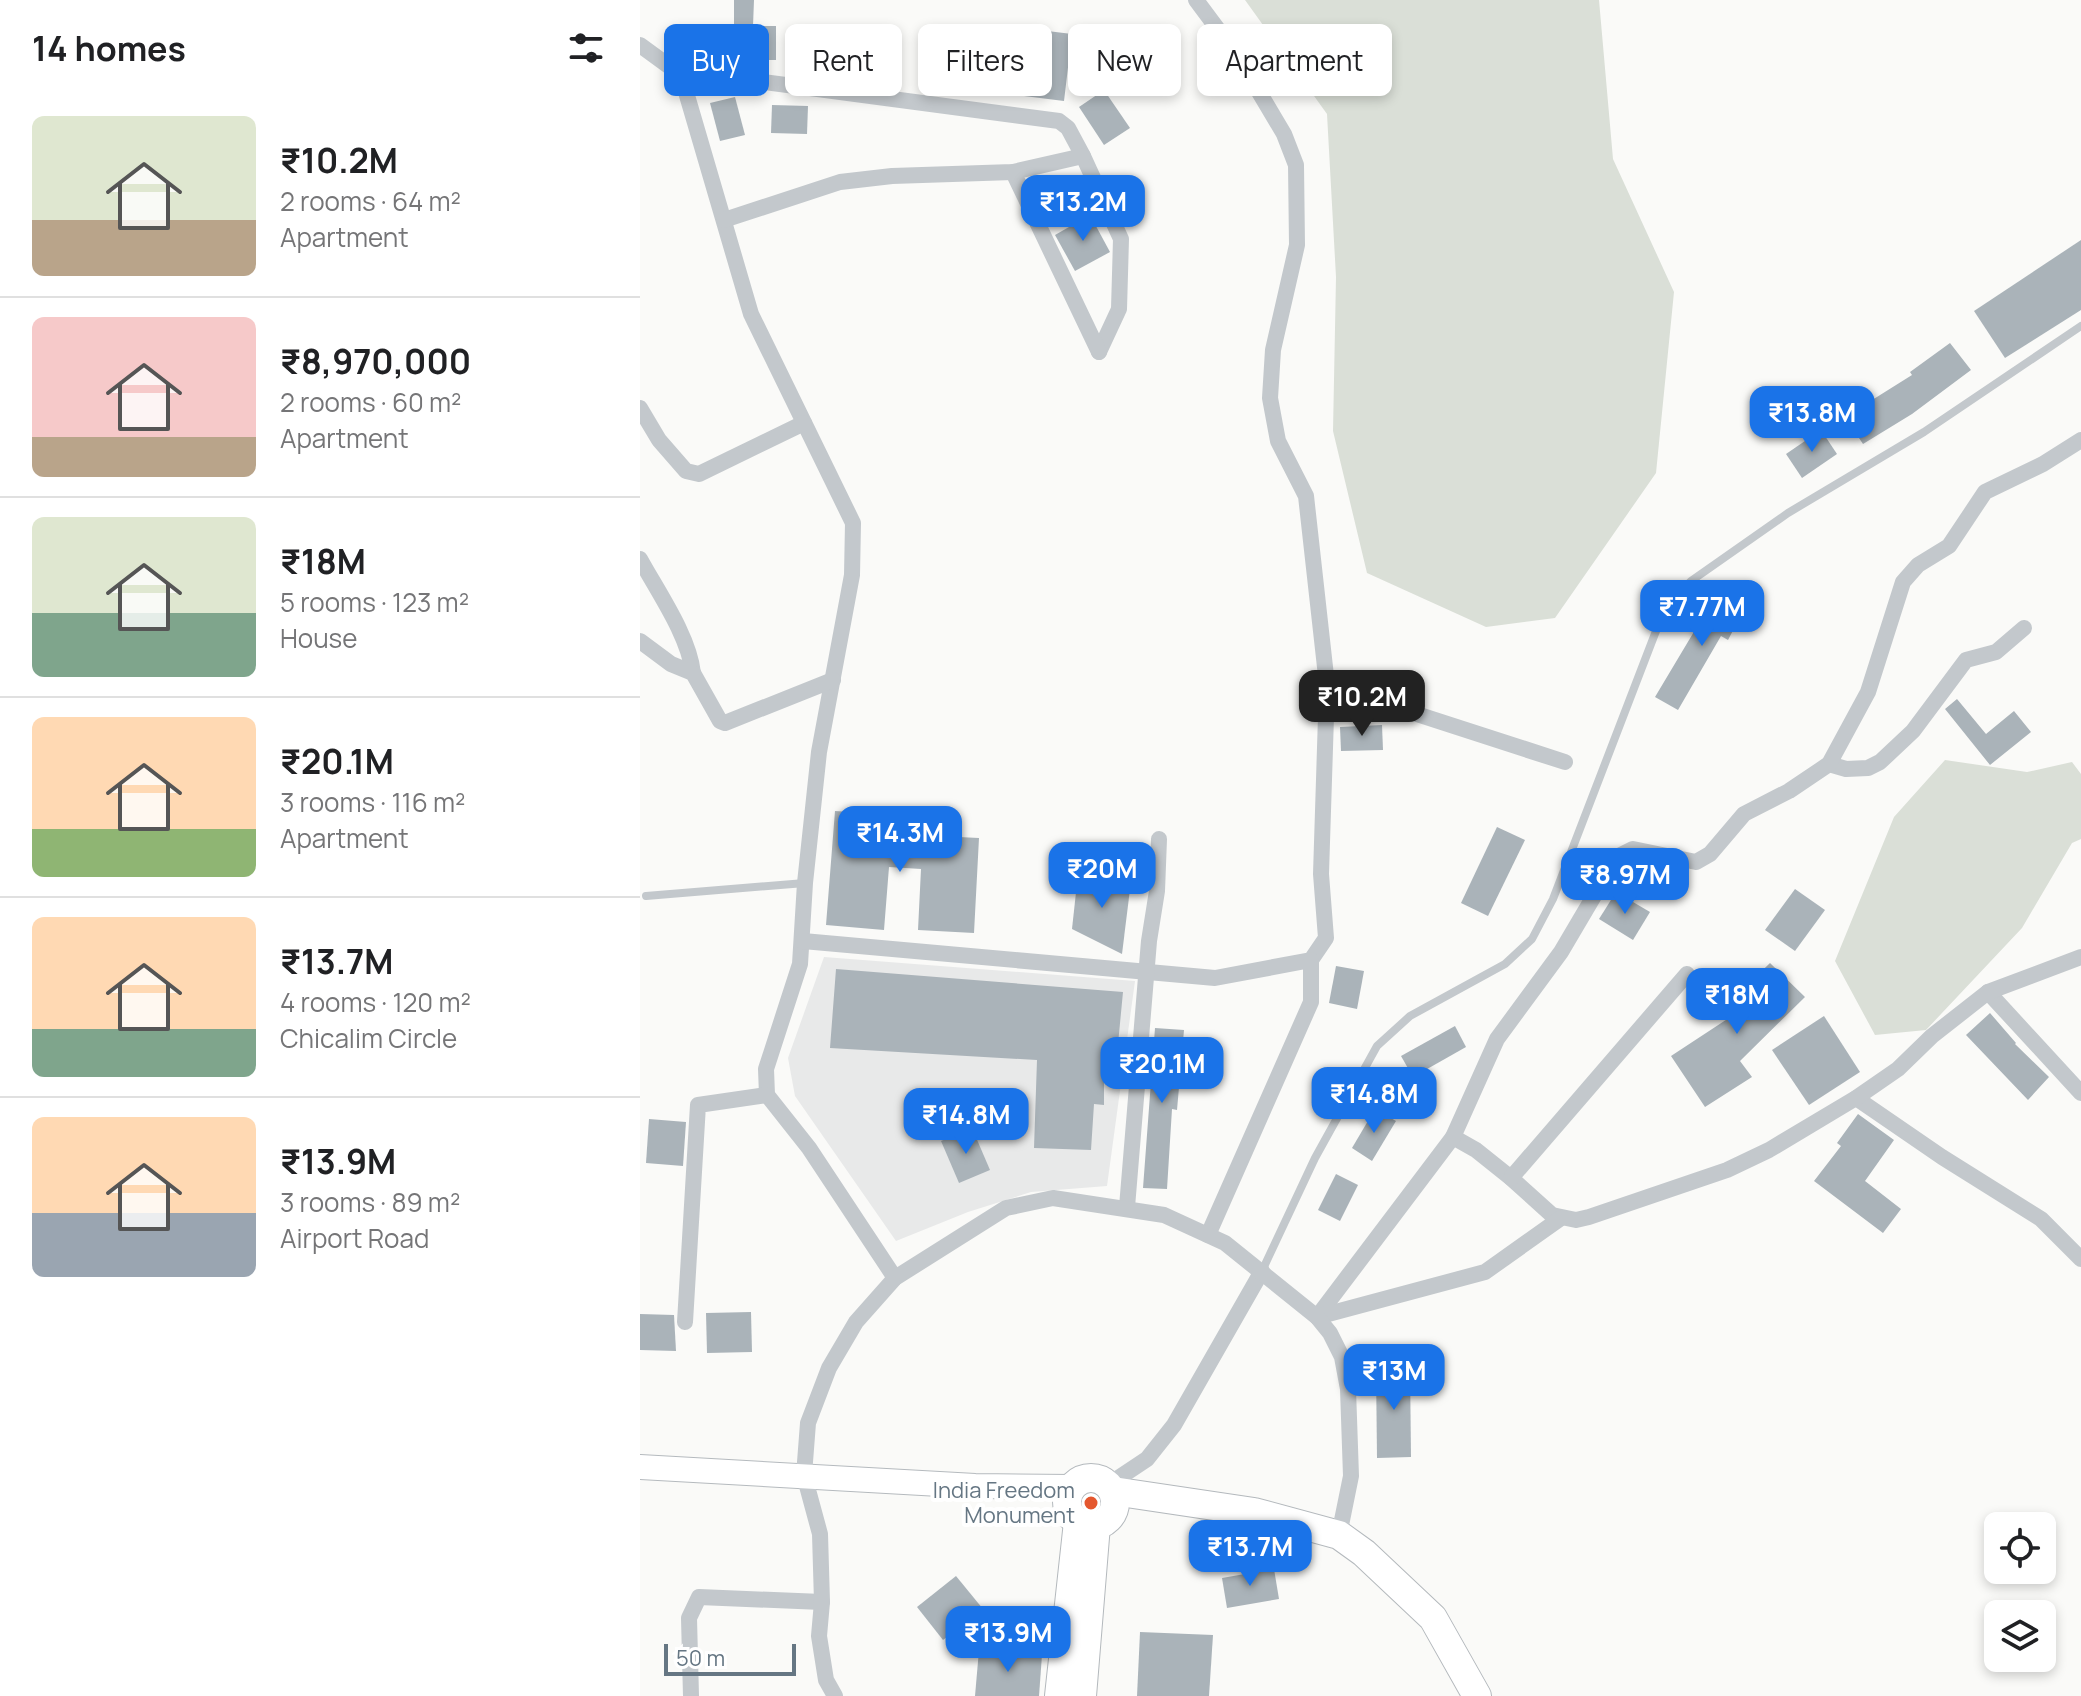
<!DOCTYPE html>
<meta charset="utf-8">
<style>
:root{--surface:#fff;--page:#f2f2f2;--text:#202124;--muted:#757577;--line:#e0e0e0;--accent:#1a73e8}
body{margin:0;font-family:Manrope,sans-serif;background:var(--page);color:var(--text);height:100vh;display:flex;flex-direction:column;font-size:30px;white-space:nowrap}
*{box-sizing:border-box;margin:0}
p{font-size:26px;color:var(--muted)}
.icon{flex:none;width:44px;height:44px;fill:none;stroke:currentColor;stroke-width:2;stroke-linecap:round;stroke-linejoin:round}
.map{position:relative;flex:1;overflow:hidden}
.drawer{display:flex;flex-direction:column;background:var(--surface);width:640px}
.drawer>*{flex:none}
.guide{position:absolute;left:24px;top:24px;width:760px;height:72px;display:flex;gap:16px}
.tools{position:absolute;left:1344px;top:1512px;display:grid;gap:16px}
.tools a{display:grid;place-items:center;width:72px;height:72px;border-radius:12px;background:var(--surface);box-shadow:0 4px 12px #0003;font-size:40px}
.scale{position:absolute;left:24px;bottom:20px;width:132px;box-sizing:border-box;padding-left:8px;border:4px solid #657683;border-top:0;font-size:22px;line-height:28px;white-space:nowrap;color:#657683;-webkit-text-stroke:6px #fff;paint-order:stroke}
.price{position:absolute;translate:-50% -68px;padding:0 18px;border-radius:16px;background:var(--accent);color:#fff;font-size:26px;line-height:52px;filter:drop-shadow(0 2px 4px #0008)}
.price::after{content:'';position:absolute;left:50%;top:48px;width:24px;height:18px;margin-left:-12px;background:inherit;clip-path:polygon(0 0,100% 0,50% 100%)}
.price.selected{background:#222;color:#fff}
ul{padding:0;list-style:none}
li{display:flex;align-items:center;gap:24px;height:200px;padding:0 32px}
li+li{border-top:2px solid var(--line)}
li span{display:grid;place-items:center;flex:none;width:224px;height:160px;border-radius:12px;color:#555}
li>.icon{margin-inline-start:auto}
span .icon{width:96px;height:96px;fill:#fffc;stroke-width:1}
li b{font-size:34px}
h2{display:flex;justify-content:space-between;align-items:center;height:96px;padding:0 32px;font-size:34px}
.tag{padding:0 28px;border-radius:12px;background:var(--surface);box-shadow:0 4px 12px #0003;font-size:28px;line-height:72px}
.tag.selected{background:var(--accent);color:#fff}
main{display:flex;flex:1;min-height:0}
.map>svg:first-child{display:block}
</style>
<main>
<section class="drawer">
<h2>14 homes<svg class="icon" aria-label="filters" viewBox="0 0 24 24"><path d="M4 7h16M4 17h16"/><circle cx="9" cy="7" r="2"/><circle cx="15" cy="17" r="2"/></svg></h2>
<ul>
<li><span style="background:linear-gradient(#dfe7d0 65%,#b9a48a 0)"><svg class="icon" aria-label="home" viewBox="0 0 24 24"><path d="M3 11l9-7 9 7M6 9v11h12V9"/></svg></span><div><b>₹10.2M</b><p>2 rooms · 64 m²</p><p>Apartment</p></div></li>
<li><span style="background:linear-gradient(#f6c9c9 75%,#b9a48a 0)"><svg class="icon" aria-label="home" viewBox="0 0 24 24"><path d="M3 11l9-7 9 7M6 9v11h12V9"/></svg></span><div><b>₹8,970,000</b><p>2 rooms · 60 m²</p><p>Apartment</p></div></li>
<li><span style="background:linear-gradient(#dfe7d0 60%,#7fa58c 0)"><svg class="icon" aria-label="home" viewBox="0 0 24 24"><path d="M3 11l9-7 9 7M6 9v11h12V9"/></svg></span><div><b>₹18M</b><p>5 rooms · 123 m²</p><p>House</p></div></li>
<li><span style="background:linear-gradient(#ffd9b3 70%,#8fb573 0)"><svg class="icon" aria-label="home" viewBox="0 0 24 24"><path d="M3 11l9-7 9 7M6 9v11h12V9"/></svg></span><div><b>₹20.1M</b><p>3 rooms · 116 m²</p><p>Apartment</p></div></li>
<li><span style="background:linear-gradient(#ffd9b3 70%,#7fa58c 0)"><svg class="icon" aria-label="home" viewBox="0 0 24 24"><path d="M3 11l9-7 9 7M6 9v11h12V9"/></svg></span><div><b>₹13.7M</b><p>4 rooms · 120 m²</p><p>Chicalim Circle</p></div></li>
<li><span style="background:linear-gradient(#ffd9b3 60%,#9aa5b1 0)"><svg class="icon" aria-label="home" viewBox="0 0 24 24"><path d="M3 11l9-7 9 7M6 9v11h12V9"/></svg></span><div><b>₹13.9M</b><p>3 rooms · 89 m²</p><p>Airport Road</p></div></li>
</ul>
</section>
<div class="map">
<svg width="1441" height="1696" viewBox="0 0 1441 1696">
<rect width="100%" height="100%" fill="#fafaf8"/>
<polygon fill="#e8e9e9" points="184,957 495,981 467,1186 391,1192 328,1212 256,1241 155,1096 148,1058"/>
<g fill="#dadfd7">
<polygon points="605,0 959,0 973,159 1034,292 1016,473 915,618 846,627 727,573 693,431 696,277 687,114"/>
<polygon points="1305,760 1387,772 1432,762 1441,774 1441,839 1432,843 1382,928 1286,1030 1235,1035 1195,961 1254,817"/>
</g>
<g fill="#aab3b9">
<polygon points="94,0 114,0 113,26 136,26 136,60 94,60"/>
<polygon points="391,29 432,34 424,101 384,96 384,89 336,85 339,52 388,56"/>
<polygon points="207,32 246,36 241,77 202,73"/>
<polygon points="464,90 490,128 464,145 439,107"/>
<polygon points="95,97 105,135 80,141 70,103"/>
<polygon points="132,105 168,106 167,134 131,133"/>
<polygon points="450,215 470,252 435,271 415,235"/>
<polygon points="1441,240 1441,310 1365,358 1334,311"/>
<polygon points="1310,343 1331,370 1272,414 1223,444 1205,417 1272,375 1270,372"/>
<polygon points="1181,430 1197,454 1162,478 1146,454"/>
<polygon points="1088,585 1110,598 1088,640 1081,636 1038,710 1015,697 1055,630 1062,634"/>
<polygon points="1317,699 1346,734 1374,711 1391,732 1350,765 1305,709"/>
<polygon points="742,725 743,750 701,751 700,727"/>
<polygon points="195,811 258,815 257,834 339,838 334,933 278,930 281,869 249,867 244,930 186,925"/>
<polygon points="857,827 885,840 848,916 821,903"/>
<polygon points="438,874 491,881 482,954 432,929"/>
<polygon points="1155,889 1185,910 1155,951 1125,930"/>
<polygon points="976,892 1010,912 993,940 959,919"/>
<polygon points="1130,963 1165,997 1100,1061 1112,1077 1065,1107 1031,1056 1098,1012 1089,1003"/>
<polygon points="696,966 724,971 717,1009 689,1003"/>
<polygon points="196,969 483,992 476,1065 471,1065 471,1082 464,1082 464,1105 454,1104 451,1150 394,1148 397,1060 190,1048"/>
<polygon points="1350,1013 1376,1043 1375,1044 1409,1077 1388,1100 1326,1035"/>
<polygon points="1184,1016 1220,1072 1169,1105 1132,1050"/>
<polygon points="815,1026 826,1047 773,1077 761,1056"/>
<polygon points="515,1028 544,1030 537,1110 532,1109 527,1189 503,1188"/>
<polygon points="735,1109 756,1121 732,1161 712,1148"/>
<polygon points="1218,1114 1254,1140 1225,1181 1261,1209 1243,1233 1174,1181 1201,1146 1197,1143"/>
<polygon points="9,1119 46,1122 43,1166 6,1163"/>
<polygon points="332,1128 350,1170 319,1183 301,1141"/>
<polygon points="696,1174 718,1185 700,1221 678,1210"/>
<polygon points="111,1312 112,1352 67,1353 66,1313"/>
<polygon points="0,1314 34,1315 36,1351 0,1350"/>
<polygon points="770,1367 771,1457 737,1458 736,1368"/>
<polygon points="634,1569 639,1599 587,1608 582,1578"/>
<polygon points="316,1576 343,1609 303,1640 277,1607"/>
<polygon points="500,1632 573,1635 569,1696 497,1696"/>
<polygon points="339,1650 402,1655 399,1696 335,1696"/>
</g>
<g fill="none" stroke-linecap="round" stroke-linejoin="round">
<g stroke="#b5babe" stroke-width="26">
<polyline id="primary" points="0,1467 335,1486 432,1487"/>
</g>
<g stroke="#b4b9bd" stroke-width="30">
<g id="highway">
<circle cx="451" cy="1502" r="24"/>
<polyline points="473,1491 614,1512 699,1535 724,1553 793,1618 837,1696"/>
<polyline points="419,1696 438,1522"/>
<polyline points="442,1696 456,1525"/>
</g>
</g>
<g stroke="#c3c8cc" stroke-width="8">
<polyline points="6,896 165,883"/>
<polyline points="622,1271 675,1158 737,1046 770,1016 865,964 892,939 913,899 1016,631 1034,598 1051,581 1148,513 1284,432 1441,326"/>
</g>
<g stroke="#c3c8cc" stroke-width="16">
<polyline points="0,45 41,75 111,314 213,523 212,575 179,752 165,883 160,964 126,1069 127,1095 169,1148 255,1278"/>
<polyline points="41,75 101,79 419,121 428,128 443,156 481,239 479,309 459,352"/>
<polyline points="373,172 459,352"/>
<polyline points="84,220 200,182 252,176 373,172 443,156"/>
<polyline points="0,408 19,440 46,471 59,474 164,423"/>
<path d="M0,559C18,592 49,636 53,673"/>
<polyline points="0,641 31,664 53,673 80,721 85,723 193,680"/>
<polyline points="687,685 925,762"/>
<polyline points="1189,764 1206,769 1228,768 1240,762 1273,731 1326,660 1356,652 1384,628"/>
<polyline points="163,941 575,978 671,960 686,938 681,874 687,685 666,496 638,441 630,398 633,350 657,245 656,165 644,134 597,55 556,0"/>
<polyline points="1348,992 1441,1093"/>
<polyline points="1216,1098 1302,1157 1401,1219 1441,1259"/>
<polyline points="813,1137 836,1150 871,1178 912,1215 936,1220 949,1217 1087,1170 1129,1150 1216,1098 1258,1069 1292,1036 1348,992 1441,957"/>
<polyline points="871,1178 1047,974"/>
<polyline points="487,1207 509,941 517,891 519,839"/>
<polyline points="568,1235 671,1002 671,960"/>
<polyline points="677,1317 813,1137 857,1039 921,952 977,857 993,849 1056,862 1070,854 1104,814 1149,791 1189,764 1228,692 1263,582 1278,565 1309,546 1345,492 1403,464 1441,440"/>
<polyline points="677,1317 845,1272 921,1218"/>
<polyline points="45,1322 58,1105 127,1095"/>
<polyline points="468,1485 507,1459 534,1425 622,1271"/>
<polyline points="51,1696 49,1618 59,1597 182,1602"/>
<polyline points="195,1696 186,1680 179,1636 182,1602 180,1534 164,1475 168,1423 189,1368 216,1322 255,1278 366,1208 413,1198 524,1215 585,1243 677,1317 690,1333 702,1357 708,1389 711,1476 699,1535"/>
</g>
<use href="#primary" stroke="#fff" stroke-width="24"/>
<use href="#highway" stroke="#fff" stroke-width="28"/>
</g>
<circle fill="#e4572e" stroke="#fff" stroke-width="3" cx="451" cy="1503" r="8"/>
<g text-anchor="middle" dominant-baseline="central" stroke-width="8" stroke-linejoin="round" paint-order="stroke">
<g font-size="22" fill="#657683" stroke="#fff" text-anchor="end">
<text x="435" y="1490">India Freedom<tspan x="435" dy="25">Monument</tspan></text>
</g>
</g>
</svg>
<div class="tools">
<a><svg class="icon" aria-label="locate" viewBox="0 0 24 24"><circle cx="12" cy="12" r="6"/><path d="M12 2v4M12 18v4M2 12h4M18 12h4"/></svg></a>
<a><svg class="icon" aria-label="layers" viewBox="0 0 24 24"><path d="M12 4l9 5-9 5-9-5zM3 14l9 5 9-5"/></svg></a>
</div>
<div class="scale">50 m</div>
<b class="price" style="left:443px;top:243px">₹13.2M</b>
<b class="price" style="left:1172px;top:454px">₹13.8M</b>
<b class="price" style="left:1062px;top:648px">₹7.77M</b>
<b class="price selected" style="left:722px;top:738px">₹10.2M</b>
<b class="price" style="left:260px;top:874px">₹14.3M</b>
<b class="price" style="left:462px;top:910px">₹20M</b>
<b class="price" style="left:985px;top:916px">₹8.97M</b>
<b class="price" style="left:1097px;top:1036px">₹18M</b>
<b class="price" style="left:522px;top:1105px">₹20.1M</b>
<b class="price" style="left:734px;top:1135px">₹14.8M</b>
<b class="price" style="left:326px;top:1156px">₹14.8M</b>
<b class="price" style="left:754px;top:1412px">₹13M</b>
<b class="price" style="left:610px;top:1588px">₹13.7M</b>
<b class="price" style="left:368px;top:1674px">₹13.9M</b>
<div class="guide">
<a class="tag selected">Buy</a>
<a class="tag">Rent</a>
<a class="tag">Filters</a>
<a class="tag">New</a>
<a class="tag">Apartment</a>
</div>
</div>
</main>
